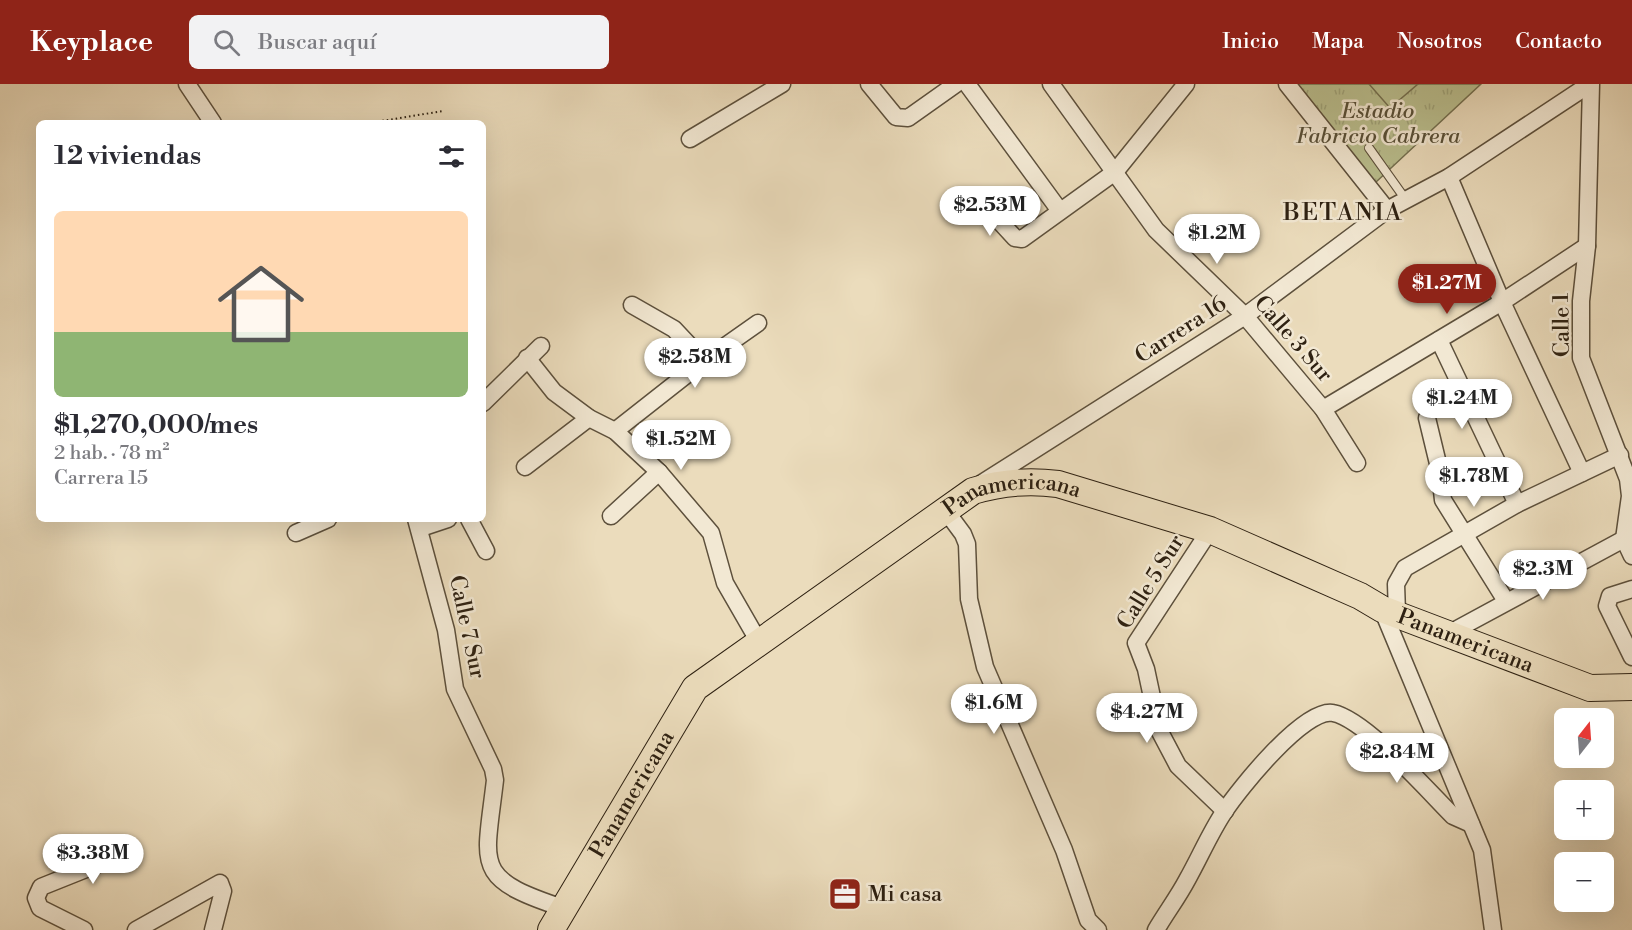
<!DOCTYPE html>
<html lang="es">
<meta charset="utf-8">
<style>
:root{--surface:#fff;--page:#f2f2f3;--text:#2b2b33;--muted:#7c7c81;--accent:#8f2418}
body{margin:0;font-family:"Libre Bodoni",serif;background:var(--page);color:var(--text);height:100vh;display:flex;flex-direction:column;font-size:22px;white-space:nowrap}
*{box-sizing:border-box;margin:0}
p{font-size:20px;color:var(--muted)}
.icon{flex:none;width:33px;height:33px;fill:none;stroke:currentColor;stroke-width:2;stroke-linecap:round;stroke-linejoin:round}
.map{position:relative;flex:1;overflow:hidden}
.drawer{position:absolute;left:36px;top:36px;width:450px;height:402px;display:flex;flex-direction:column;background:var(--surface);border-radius:9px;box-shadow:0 6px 24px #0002}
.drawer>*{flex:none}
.needle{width:39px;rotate:17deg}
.fabs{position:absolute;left:1554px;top:624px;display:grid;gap:12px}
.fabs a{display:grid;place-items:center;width:60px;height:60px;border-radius:9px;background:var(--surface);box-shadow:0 6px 24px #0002;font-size:30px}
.price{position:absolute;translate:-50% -51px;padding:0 14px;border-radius:21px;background:#fff;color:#222;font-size:20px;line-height:39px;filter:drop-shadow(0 2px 3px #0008)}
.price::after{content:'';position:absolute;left:50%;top:36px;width:18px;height:14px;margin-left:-9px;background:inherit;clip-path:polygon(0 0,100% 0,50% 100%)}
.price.selected{background:var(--accent);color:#fff}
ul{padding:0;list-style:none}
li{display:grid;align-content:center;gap:12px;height:318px;padding:0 18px}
li span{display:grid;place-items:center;height:186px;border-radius:9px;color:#555}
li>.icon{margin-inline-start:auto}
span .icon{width:108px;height:108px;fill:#fffc;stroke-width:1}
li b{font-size:26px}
h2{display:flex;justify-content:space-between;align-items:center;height:72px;padding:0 18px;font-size:26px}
header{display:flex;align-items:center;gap:36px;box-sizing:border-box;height:84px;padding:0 30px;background:var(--accent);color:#fff}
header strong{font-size:28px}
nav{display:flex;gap:33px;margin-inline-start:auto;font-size:21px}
.search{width:420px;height:54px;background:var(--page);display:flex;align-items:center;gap:15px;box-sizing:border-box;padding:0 21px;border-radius:9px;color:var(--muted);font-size:22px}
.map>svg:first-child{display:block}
</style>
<header>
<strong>Keyplace</strong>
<div class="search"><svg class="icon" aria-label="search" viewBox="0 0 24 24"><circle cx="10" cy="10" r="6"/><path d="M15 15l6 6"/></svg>Buscar aquí</div>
<nav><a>Inicio</a><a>Mapa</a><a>Nosotros</a><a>Contacto</a></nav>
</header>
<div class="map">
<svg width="1632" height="846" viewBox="0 0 1632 846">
<defs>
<pattern id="park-tufts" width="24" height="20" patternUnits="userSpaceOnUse" patternTransform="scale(1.5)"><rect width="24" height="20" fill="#babf8f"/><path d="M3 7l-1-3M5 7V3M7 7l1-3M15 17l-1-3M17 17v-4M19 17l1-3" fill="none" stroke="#a0a47a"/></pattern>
</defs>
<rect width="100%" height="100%" fill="#ebdcbc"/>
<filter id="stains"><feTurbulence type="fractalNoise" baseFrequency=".00333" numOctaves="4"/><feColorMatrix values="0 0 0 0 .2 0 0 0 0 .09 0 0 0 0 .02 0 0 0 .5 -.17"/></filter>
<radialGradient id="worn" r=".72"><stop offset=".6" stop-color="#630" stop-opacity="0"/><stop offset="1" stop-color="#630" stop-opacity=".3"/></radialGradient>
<polygon fill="url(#park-tufts)" stroke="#747050" stroke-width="1.5" points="1296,0 1481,0 1375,99"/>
<polygon fill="#babf8f" stroke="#747050" stroke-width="1.5" points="1369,0 1418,0 1390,24"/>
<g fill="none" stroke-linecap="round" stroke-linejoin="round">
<g stroke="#5d503c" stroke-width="10">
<polyline id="lane" points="1369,64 1406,116"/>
</g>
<g stroke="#5d503c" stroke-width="19">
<g id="street">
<polyline points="187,0 213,39"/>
<polyline points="869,0 896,33 908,34 956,0"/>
<polyline points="967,0 1060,127"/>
<polyline points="1051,0 1156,146 1245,232 1323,325 1357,379"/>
<polyline points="1287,0 1387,126"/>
<polyline points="1591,0 1587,162 1581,217 1581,274 1628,395 1630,412 1624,455 1632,472"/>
<polyline points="690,55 782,0"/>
<polyline points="1449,93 1502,218 1582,389"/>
<polyline points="992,129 1015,154 1022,155 1115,88 1186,0"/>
<polyline points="632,221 674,245 704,277"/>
<polyline points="1439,256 1517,420"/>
<polyline points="527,274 554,308 589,334 615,347 659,388 711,449 725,499 759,558"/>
<polyline points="483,319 541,262"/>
<polyline points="1323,325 1502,218 1587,162"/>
<polyline points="1427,334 1440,388 1443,416 1506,517"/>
<polyline points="615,347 704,277 758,239"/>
<polyline points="525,383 589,334"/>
<polyline points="982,399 1245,232 1387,126 1449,93 1590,0"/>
<polyline points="946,427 963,450 967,460 969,515 985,583 1064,766 1088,836 1098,846"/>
<polyline points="611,432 659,388"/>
<path d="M416,435L446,546L455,605L493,685L495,696C485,783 472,794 563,824"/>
<polyline points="469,435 486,467"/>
<polyline points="421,444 448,435"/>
<polyline points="1210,446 1136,559 1146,585 1159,646 1178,682 1225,727"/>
<polyline points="296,449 328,435"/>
<polyline points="1632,505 1610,512 1607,522 1632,573"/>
<polyline points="1382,525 1482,766 1493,846"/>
<polyline points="1397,529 1396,500 1405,484 1517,420 1620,371"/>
<polyline points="1448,550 1624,455"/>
<polyline points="84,846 40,824 36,814 41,803 131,767"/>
<polyline points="136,846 220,799 223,807 213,846"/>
<path d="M1156,846C1166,829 1178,813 1187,796C1200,773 1210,749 1224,728C1239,705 1305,623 1333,629C1365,635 1428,707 1453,732L1471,740"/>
</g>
</g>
<g stroke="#2e2112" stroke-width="28">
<g id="primary">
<path id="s1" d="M551,846L695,604L973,407C1002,398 1028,396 1058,400L1210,446L1360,512L1382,525L1590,604L1632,603"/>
</g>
</g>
<polyline stroke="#2e2112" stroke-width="2" stroke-dasharray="1.5 3" stroke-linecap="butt" points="369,39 443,27"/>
<use href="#lane" stroke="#f2e8d3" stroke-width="8"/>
<use href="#street" stroke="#f2e8d3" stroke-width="16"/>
<use href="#primary" stroke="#ebdcbc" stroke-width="26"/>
</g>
<defs>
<g id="office-square" transform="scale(1.725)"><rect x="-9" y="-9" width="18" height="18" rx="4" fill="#8f2418" stroke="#f2e8d3"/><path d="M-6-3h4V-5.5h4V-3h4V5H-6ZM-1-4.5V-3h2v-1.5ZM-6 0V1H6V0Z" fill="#fff"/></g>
</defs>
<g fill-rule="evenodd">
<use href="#office-square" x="845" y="810"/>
</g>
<g text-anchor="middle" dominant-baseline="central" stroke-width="5" stroke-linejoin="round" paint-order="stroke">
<g font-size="22" font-style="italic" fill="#585038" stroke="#f2e8d3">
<text x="1378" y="27">Estadio<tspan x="1378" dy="25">Fabricio Cabrera</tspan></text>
</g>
<g font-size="22" fill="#2e2112" stroke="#f2e8d3">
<text transform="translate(1562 241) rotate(-91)">Calle 1</text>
<text transform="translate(1181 246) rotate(-33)">Carrera 16</text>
<text transform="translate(1293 255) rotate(49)">Calle 3 Sur</text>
<text stroke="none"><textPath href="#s1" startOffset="660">Panamericana</textPath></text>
<text transform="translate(1151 498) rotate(-58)">Calle 5 Sur</text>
<text transform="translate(467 543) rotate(78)">Calle 7 Sur</text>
<text stroke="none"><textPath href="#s1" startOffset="1146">Panamericana</textPath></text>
<text stroke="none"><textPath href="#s1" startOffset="158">Panamericana</textPath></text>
</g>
<g font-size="22" fill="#2e2112" stroke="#f2e8d3" text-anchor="start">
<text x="868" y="810">Mi casa</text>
</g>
<g font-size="24" letter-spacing="1.5" fill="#2e2112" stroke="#f2e8d3">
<text x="1343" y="129">BETANIA</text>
</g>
</g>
<rect width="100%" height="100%" filter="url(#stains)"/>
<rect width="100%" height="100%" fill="url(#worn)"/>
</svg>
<div class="fabs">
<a><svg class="needle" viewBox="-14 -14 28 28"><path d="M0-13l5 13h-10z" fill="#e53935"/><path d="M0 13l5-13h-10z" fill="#7c7c81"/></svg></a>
<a>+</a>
<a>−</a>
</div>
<b class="price" style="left:990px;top:153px">$2.53M</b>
<b class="price" style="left:1217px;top:181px">$1.2M</b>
<b class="price selected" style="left:1447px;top:231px">$1.27M</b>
<b class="price" style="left:695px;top:305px">$2.58M</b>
<b class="price" style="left:1462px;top:346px">$1.24M</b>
<b class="price" style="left:681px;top:387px">$1.52M</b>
<b class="price" style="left:1474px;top:424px">$1.78M</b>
<b class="price" style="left:1543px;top:517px">$2.3M</b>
<b class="price" style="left:994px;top:651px">$1.6M</b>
<b class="price" style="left:1147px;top:660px">$4.27M</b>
<b class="price" style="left:1397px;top:700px">$2.84M</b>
<b class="price" style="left:93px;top:801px">$3.38M</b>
<section class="drawer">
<h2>12 viviendas<svg class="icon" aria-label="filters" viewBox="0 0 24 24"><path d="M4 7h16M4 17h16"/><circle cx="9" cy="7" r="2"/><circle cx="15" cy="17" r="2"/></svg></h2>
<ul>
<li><span style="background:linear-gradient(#ffd9b3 65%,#8fb573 0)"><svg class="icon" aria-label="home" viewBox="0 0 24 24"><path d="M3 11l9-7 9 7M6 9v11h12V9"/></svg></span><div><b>$1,270,000/mes</b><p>2 hab. · 78 m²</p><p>Carrera 15</p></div></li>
</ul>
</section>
</div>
